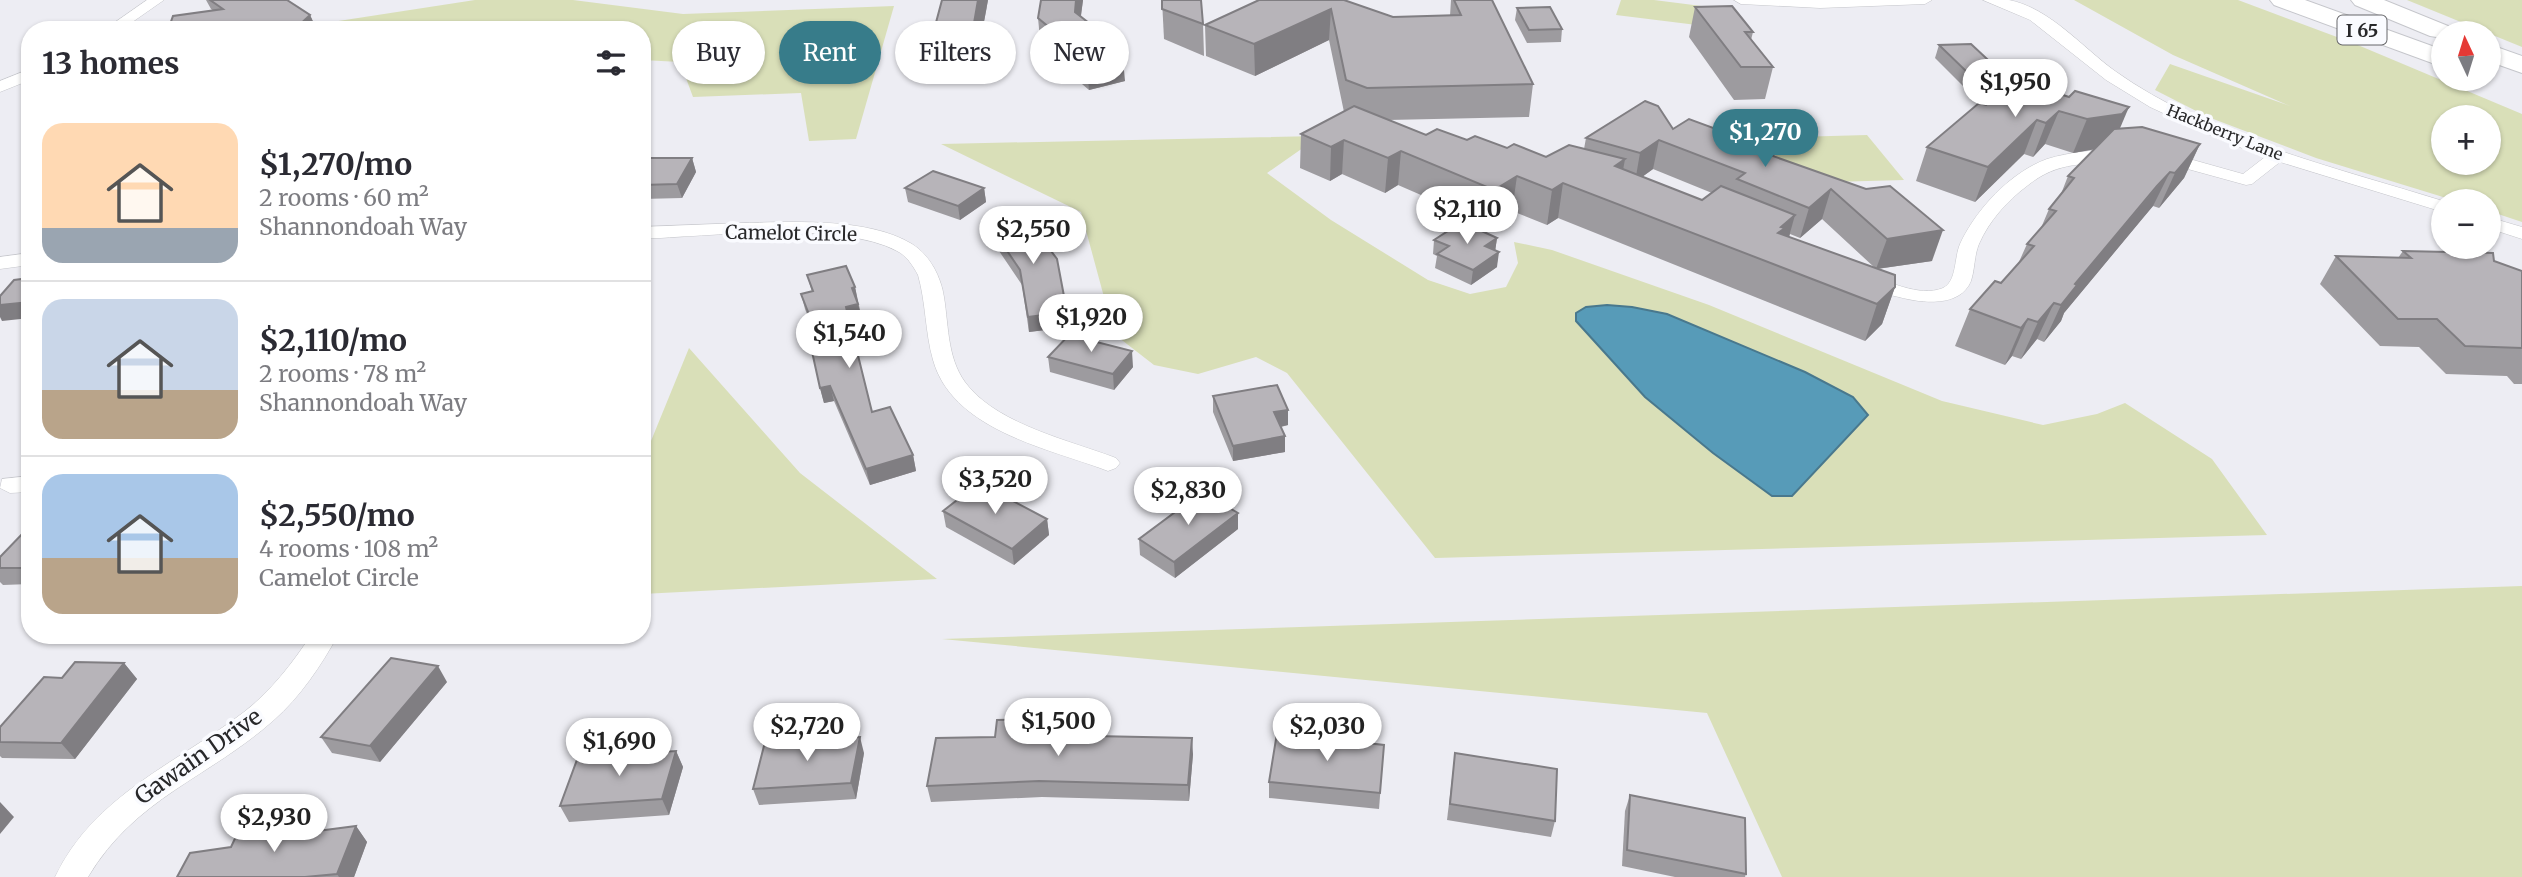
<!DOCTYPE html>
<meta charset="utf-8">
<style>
:root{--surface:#fff;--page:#f2f2f3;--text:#2b2b33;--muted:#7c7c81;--line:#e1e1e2;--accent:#377c8a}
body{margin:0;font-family:Merriweather,serif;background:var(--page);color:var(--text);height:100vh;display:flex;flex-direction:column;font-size:26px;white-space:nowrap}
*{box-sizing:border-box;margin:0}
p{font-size:23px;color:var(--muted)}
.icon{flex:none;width:38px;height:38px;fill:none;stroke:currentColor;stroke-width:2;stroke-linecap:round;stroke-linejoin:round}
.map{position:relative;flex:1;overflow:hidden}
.sheet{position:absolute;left:21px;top:21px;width:630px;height:623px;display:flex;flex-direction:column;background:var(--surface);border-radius:28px;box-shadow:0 2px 5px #0004}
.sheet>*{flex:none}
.guide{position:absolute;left:672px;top:21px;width:665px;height:63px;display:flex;gap:14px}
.needle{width:46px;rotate:356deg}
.controls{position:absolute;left:2431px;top:21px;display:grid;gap:14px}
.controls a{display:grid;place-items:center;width:70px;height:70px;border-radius:50%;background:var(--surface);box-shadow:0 2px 5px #0004;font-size:35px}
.price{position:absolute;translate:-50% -60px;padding:0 16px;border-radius:24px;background:#fff;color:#222;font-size:23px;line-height:46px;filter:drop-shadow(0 2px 4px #0008)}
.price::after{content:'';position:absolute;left:50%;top:42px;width:21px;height:16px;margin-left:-10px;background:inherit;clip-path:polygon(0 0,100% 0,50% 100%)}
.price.active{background:var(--accent);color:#fff}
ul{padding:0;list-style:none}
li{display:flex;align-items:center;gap:21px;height:175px;padding:0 21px}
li+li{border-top:2px solid var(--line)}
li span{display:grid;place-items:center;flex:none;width:196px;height:140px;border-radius:21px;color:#555}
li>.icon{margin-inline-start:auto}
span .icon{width:84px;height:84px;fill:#fffc;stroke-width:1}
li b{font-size:30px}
h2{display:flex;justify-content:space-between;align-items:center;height:84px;padding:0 21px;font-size:30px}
.tag{padding:0 24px;border-radius:32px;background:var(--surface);box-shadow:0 2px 5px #0004;font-size:24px;line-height:63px}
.tag.active{background:var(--accent);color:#fff}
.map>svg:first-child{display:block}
</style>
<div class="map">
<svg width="2522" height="877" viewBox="0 0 2522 877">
<rect width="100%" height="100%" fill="#ededf3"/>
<g fill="#d9dfb8" fill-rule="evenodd">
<polygon points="475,0 573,0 683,14 894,6 856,139 809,141 801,93 693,97 680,62 642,60 642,30 319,30 319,24"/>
<polygon points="1621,0 1654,0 1725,9 1721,28 1616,15"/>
<path d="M2074,0H2238L2353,43L2522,114V222L2489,211L2488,201H2456L2316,158L2208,117L2155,90L2170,64L2290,106L2173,55ZM2443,117H2488V163H2443Z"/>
<polygon points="2407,0 2522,0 2522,47"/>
<polygon points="1867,135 1904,180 1795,183 1763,138"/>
<polygon points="1320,136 1267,173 1331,220 1428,280 1470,294 1506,287 1518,263 1514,242 1552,250 1709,305 1942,401 2043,425 2097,414 2125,403 2212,459 2267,535 1435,558 1287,373 1256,357 1198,374 1154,365 1114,334 1081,212 941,144"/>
<polygon points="689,348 800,473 937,579 642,594 642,463"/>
<polygon points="2522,586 2522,877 1782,877 1707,713 942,639"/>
</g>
<polygon fill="#579bb8" stroke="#49788d" stroke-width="2" points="1607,305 1632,307 1667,314 1805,372 1853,397 1868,415 1792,496 1772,496 1713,453 1645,397 1576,321 1576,313 1586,307"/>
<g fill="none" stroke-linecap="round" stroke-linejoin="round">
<g stroke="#c5c6cb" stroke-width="1">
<g id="minor">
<polygon points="147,0 164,0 121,30 104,30"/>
<polygon points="1734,0 1932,0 1925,4 1820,8 1741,4"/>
<path d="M1983,0C1991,0 2001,0 2009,0C2050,8 2083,48 2115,71C2209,138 2334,167 2443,201V212L2280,162L2252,184L2246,185L2155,160L2152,156L2155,152L2161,151L2243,174L2265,157L2219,139L2150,107L2106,80L2030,20Z"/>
<polygon points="30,69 30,80 0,92 0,81"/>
<path d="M2117,149L2126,154L2123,158C2085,167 2060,159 2027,186C2007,201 1989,221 1979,244C1974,256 1975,269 1971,281C1960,308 1921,303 1899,297C1886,294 1862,290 1854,280L1864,274C1887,280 1919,298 1943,288C1957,281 1954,258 1960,244C1976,209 2011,172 2047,159C2070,152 2094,150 2117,149Z"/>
<polygon points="2488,217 2522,227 2522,239 2488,228"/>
<path d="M740,223C790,222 868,217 912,244C930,255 941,277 944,297C949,328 947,362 969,387C1001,425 1071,441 1116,458L1120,463L1116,468L1108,471L1100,468C1042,447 952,428 933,360C925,332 926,303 918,275C913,266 907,256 897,251C842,221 707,236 642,239V227Z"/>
<polygon points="30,253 30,265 0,269 0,257"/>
<polygon points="30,476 30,492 10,493 0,488 2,479"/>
<path d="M311,635H338C321,666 300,697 274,720C209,778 136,797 88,877H55C94,795 176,764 244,712C271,691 292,664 311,635Z"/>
</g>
</g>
<g stroke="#c5c6cb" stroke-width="2">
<g id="motorway">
<polygon points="2270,0 2305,0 2443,50 2443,67 2274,5"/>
<polygon points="2351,0 2384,0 2448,26 2452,31 2443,33 2443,38 2430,36 2355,5"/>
<polygon points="2488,44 2522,56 2522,73 2488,61"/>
</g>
</g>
<use href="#minor" fill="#fff" fill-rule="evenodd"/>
<use href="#motorway" fill="#fff" fill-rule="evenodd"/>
</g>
<g fill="#9d9b9f" fill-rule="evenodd">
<polygon points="206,0 287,0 310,15 316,28 313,30 168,30 214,11 211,9"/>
<polygon points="988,0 977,60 939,62 934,30"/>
<polygon points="1041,0 1083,0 1081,16 1125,81 1089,90 1041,49 1038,18"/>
<polygon points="1162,0 1203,24 1204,56 1164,39"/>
<path d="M1259,0L1393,17L1450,16L1451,0H1492L1533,84L1529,117L1388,120L1426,135L1467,140L1546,157L1584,149L1586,138L1673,129L1776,151L1774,157L1866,189L1932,261L1877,269L1895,287L1882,324L1865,341L1558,218L1547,225L1512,211L1490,225L1398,185L1385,193L1342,174L1330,181L1300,168L1301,134L1344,112L1329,40L1255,76L1206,56L1205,25ZM1653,169L1712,193L1702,200L1642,177ZM1822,219L1875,268L1789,237L1790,234L1800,238Z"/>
<polygon points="1695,7 1753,32 1751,40 1773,67 1765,99 1734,100 1689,37"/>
<polygon points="1517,8 1562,29 1561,42 1527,43 1515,20"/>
<polygon points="1939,45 2001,72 1996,85 1963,86 1935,58"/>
<polygon points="2051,91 2120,129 2200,144 2184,178 2159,208 2153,206 2141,220 2064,313 2061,321 2044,342 2037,339 2021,359 2012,356 2005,365 1955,346 1970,309 2001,283 2018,264 2027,244 2041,228 2049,209 2061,194 2068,176 2094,149 2073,153 2045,144 2033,157 2024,154 1975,202 1916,181 1927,147 1986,105"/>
<polygon points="692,158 696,172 682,198 642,199 642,171"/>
<polygon points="905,188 984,188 986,202 960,220 908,202"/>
<polygon points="989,224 1067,312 1069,327 1029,332 1022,285 991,239"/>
<polygon points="1497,238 1495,251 1497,267 1471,285 1435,268 1437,256 1433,254 1434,240"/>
<polygon points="2403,251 2494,261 2522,271 2522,384 2514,384 2507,376 2446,374 2419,347 2380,346 2320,284 2336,256 2398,258"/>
<polygon points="807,275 855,287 862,319 850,322 872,412 913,455 916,471 870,485 834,401 824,403 820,388 819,345 805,309 801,294 812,292"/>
<polygon points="1048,357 1133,367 1114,390 1050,372"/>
<polygon points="1213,396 1288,425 1281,427 1285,436 1285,452 1233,461 1213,412"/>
<polygon points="943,511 1047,519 1049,535 1014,565 946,527"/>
<polygon points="1238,529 1175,578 1140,555 1139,539"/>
<polygon points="30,531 30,584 3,585 0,582 0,557"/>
<polygon points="124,663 137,679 75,759 2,758 0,756 0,727 62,678"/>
<polygon points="447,682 380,762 332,753 321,737"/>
<polygon points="1048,735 1193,754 1189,801 1042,797 931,802 927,786"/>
<polygon points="1384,745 1379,809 1269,798 1269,782"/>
<polygon points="676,751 683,767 669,815 569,822 560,806"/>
<polygon points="864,753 856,799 759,805 753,789"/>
<polygon points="1455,753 1555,821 1551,837 1447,820"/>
<polygon points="1630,795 1746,874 1745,877 1675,877 1622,866 1625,811"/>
<polygon points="307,822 314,831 356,826 367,842 354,877 177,877 231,847"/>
</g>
<g fill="#807e82">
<polygon points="978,0 988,0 977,60 973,29"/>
<polygon points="1076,0 1083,0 1077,43 1075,12"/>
<polygon points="1331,9 1329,40 1255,76 1254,44"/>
<polygon points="310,15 316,28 313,30 294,30"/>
<polygon points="1122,49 1125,81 1089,90 1086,58"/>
<polygon points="2129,107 2115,140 2108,147 2073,153 2087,119"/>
<polygon points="2059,111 2045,144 2033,157 2046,123"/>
<polygon points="2037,120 2024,154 1975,202 1988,167"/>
<polygon points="1344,140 1342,174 1330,181 1331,147"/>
<polygon points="1659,140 1653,169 1635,182 1640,153"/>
<polygon points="2200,144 2184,178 2159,208 2175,173"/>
<polygon points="1401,151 1398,185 1385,193 1388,158"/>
<polygon points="692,158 696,172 682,198 677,184"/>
<polygon points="1625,159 1619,193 1615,166"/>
<polygon points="2170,172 2153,206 2064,313 2061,321 2044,342 2061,305 2075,284"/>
<polygon points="1517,176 1512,211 1490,225 1494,190"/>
<polygon points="1563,183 1558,218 1547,225 1552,190"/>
<polygon points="984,188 986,202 960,220 958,206"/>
<polygon points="1831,189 1822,219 1800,238 1809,208"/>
<polygon points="1795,215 1785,251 1778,233 1781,227"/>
<polygon points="1943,230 1932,261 1876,269 1887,239"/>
<polygon points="1497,238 1495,252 1485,246"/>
<polygon points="1499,252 1497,267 1471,285 1473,270"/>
<polygon points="855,287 858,302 855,303 852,288"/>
<polygon points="1895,287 1882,324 1865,341 1877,304"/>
<polygon points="30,302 30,318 2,321 0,317 0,305"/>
<polygon points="2054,303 2037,339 2021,359 2038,322"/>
<polygon points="858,304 862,319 850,322 846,307"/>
<polygon points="1067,312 1069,327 1029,332 1028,317"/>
<polygon points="2028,319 2012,356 2005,365 2021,328"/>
<polygon points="1132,351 1133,367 1114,390 1113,374"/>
<polygon points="830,386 834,401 824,403 820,388"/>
<polygon points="1288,410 1288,425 1274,428 1274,412"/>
<polygon points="1285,436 1285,452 1233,461 1233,446"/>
<polygon points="913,455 916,471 870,485 866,469"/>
<polygon points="1238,513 1238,529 1175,578 1174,562"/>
<polygon points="1047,519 1049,535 1014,565 1012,549"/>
<polygon points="124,663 137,679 75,759 61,743"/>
<polygon points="438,666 447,682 380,762 370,746"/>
<polygon points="1046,719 1048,735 1044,735"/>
<polygon points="860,737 864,753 856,799 851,783"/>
<polygon points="1192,738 1193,754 1189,801 1188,785"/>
<polygon points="676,751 683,767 669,815 662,799"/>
<polygon points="0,802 14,817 0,834"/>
<polygon points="307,822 319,838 302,833"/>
<polygon points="356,826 367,842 354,877 339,877 337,874"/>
</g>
<g fill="#b7b4b9" stroke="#807e82" stroke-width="2">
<polygon points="210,0 287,0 310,15 294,30 168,30 173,16 223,9"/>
<polygon points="942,0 978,0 973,29 934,30"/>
<polygon points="1041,0 1076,0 1075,12 1122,49 1086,58 1038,18"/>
<polygon points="1162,0 1201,0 1203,24 1162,9"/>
<polygon points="1259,0 1344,0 1393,17 1461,15 1454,0 1492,0 1533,84 1367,88 1346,80 1331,9 1254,44 1205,25"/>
<polygon points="1732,6 1753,32 1745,32 1773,67 1741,67 1695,7"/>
<polygon points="1550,7 1562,29 1529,30 1517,8"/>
<polygon points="1971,44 2001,72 1968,73 1939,45"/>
<polygon points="2027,70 2051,91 2069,97 2075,91 2129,107 2122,114 2087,119 2059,111 2046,123 2037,120 1988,167 1927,147 1979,103 1986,105"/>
<polygon points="1645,101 1658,106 1673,129 1689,119 1776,151 1770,155 1866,189 1890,186 1943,230 1887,239 1831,189 1809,208 1737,179 1745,173 1659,140 1640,153 1586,138"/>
<polygon points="1354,106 1426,135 1437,129 1467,140 1475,136 1507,148 1514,144 1546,157 1569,145 1625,159 1615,166 1702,200 1721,186 1795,215 1781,227 1785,228 1778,233 1895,275 1895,287 1877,304 1563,183 1552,190 1517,176 1494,190 1401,151 1388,158 1344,140 1331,147 1301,134"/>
<polygon points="2142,127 2200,144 2175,173 2170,172 2157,186 2075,284 2077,285 2061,305 2054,303 2038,322 2028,319 2021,328 1970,309 1995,281 2001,283 2034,246 2027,244 2056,211 2049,209 2074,178 2068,176 2114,129"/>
<polygon points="650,158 692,158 677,184 642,185 642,171"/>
<polygon points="933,171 984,188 958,206 905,188"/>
<polygon points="1025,216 1057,259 1067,312 1028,317 1020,270 989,224"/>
<polygon points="1462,222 1497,238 1485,246 1499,252 1473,270 1437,254 1449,246 1434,240"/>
<polygon points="2403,251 2493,253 2494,261 2522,271 2522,348 2465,346 2437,319 2398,319 2336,256 2411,258"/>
<polygon points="846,266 855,287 852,288 858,304 846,307 872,412 890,407 913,455 866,469 830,386 820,388 811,347 821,345 801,294 813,291 807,275"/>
<polygon points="30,278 30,302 0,305 0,296 14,280"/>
<polygon points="1069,335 1132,351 1113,374 1048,357"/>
<polygon points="1277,385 1288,410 1274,412 1285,436 1233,446 1213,396"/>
<polygon points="979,483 1047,519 1012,549 943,511"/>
<polygon points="1202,492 1238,513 1174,562 1139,539"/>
<polygon points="25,531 30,531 30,568 0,568 0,557"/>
<polygon points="391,658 438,666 370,746 321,737"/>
<polygon points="75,662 124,663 61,743 0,742 0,727 44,677 62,678"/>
<polygon points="1046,719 1044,735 1192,738 1188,785 1039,781 927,786 936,738 995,737 997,720"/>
<polygon points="1277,733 1384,745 1380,793 1269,782"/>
<polygon points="860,737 851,783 753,789 765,742"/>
<polygon points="676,751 662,799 560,806 578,757"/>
<polygon points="1455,753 1557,769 1555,821 1450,804"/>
<polygon points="1630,795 1745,818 1746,874 1627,850"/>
<polygon points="307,822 302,833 356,826 337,874 305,877 177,877 190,853 231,847 239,830"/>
</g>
<g text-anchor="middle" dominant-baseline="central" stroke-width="7" stroke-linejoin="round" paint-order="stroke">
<g font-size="16" fill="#28282a" stroke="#fafbff">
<text transform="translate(2225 132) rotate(22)">Hackberry Lane</text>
</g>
<rect fill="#fafbff" stroke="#67676a" stroke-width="2" x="2337.5" y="15.5" width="49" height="29" rx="5"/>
<g font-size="18" font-weight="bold" fill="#28282a">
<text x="2362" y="30">I 65</text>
</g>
<g font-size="19" fill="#28282a" stroke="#fafbff">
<text transform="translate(791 233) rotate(1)">Camelot Circle</text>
</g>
<g font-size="23" fill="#28282a" stroke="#fafbff">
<text transform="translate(198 756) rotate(-35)">Gawain Drive</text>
</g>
</g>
</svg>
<div class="controls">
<a><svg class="needle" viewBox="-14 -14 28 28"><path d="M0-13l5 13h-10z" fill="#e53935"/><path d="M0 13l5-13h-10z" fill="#7c7c81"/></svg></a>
<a>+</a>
<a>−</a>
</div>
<b class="price" style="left:2015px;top:119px">$1,950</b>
<b class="price active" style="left:1765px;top:169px">$1,270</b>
<b class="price" style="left:1467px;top:246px">$2,110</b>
<b class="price" style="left:1033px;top:266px">$2,550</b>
<b class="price" style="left:1091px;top:354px">$1,920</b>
<b class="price" style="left:849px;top:370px">$1,540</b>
<b class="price" style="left:995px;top:516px">$3,520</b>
<b class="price" style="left:1188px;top:527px">$2,830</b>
<b class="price" style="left:1058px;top:758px">$1,500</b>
<b class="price" style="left:807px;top:763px">$2,720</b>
<b class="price" style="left:1327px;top:763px">$2,030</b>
<b class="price" style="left:619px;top:778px">$1,690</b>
<b class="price" style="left:274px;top:854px">$2,930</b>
<div class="guide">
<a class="tag">Buy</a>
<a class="tag active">Rent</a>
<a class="tag">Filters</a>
<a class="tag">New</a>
</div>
<section class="sheet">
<h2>13 homes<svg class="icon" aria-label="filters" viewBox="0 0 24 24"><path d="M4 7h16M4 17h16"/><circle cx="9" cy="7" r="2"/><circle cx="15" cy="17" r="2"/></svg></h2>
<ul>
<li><span style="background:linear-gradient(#ffd9b3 75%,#9aa5b1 0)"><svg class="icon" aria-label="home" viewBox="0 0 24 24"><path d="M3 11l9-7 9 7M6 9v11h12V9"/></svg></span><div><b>$1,270/mo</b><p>2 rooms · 60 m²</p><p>Shannondoah Way</p></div></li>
<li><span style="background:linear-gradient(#c9d6e8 65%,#b9a48a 0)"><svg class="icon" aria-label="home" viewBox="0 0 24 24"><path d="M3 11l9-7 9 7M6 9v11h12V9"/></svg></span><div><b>$2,110/mo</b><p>2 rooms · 78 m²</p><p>Shannondoah Way</p></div></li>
<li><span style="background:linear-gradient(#a9c7e8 60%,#b9a48a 0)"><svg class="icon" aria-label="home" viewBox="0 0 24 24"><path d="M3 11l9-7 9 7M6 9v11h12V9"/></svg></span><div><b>$2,550/mo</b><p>4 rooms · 108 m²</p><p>Camelot Circle</p></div></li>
</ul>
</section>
</div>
